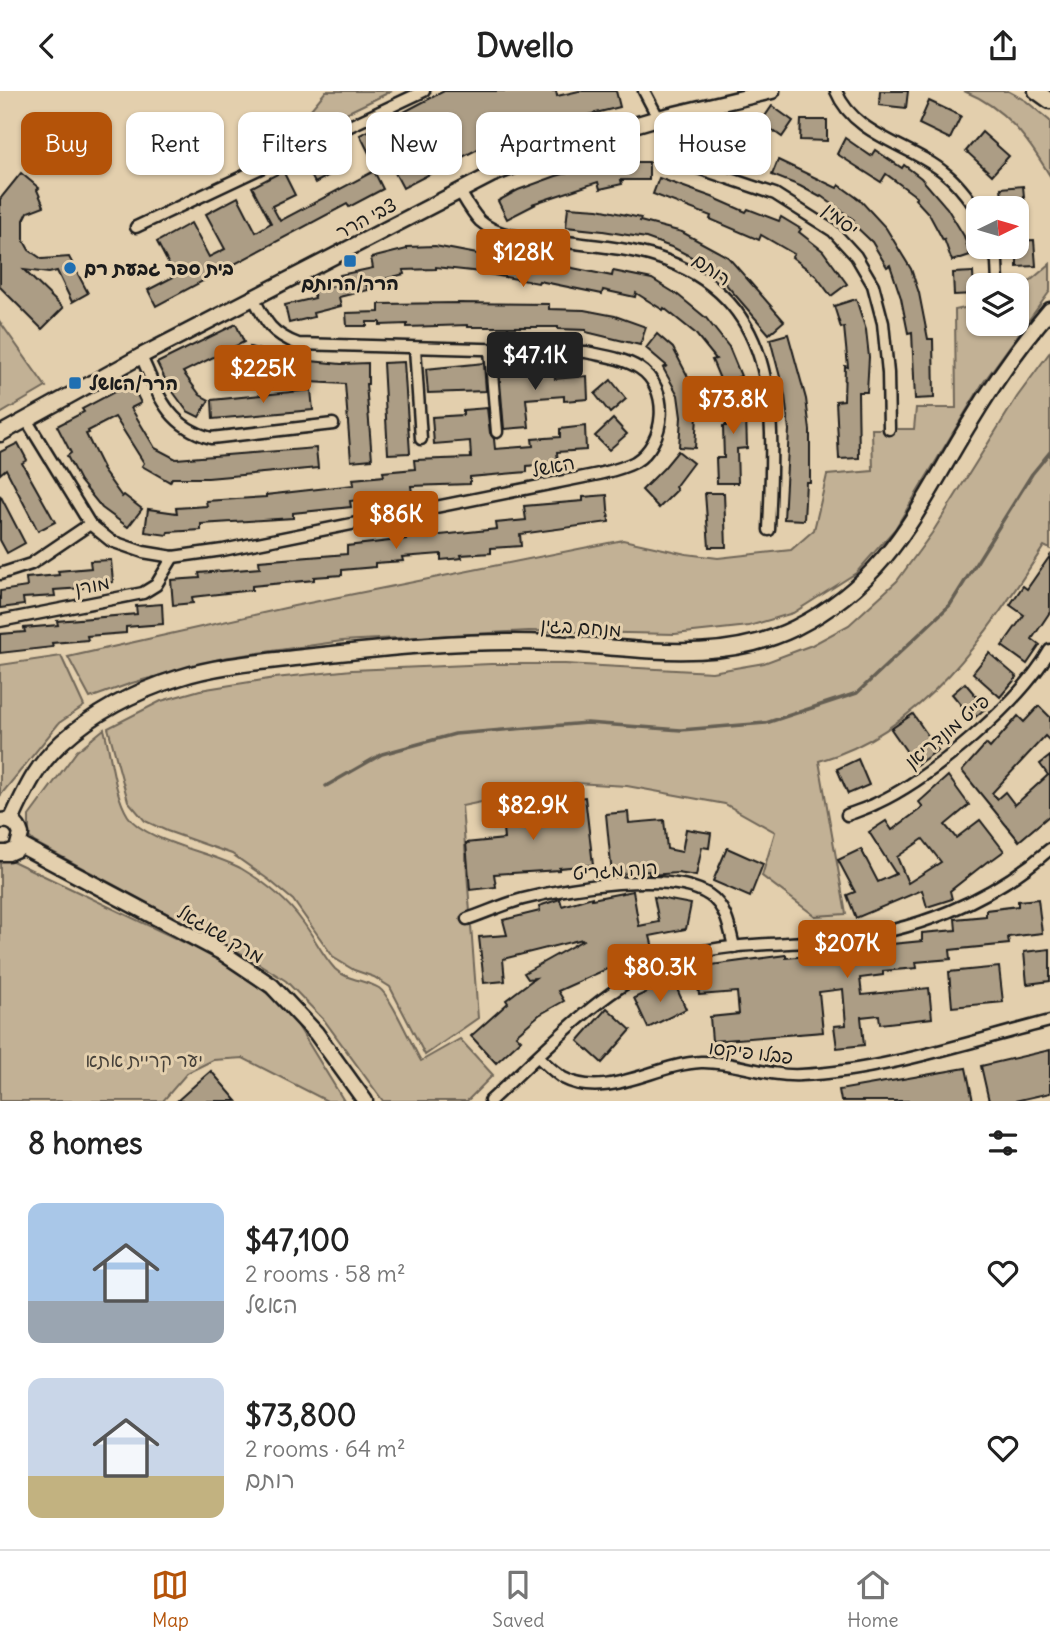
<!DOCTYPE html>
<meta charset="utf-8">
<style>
:root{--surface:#fff;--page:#f2f2f2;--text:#222;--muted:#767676;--line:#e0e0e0;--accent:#b45309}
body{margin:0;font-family:Delius,"Playpen Sans Hebrew",sans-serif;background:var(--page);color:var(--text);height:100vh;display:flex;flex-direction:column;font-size:26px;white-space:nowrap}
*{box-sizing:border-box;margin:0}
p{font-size:23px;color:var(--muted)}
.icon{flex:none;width:38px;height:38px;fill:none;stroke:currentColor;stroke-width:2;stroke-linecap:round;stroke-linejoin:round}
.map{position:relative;height:1010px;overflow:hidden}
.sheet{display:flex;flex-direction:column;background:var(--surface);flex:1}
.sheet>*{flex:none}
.guide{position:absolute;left:21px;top:21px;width:1008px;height:63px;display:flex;gap:14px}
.needle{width:46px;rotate:85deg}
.controls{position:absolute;left:966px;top:105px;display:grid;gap:14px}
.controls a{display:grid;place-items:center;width:63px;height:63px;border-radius:14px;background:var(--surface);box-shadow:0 2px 5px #0004;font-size:35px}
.price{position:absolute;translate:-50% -60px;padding:0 16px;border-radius:7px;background:var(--accent);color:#fff;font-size:23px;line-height:46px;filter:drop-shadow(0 2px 4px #0008)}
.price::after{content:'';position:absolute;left:50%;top:42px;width:21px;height:16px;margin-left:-10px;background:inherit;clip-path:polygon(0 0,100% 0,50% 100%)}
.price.current{background:#222;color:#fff}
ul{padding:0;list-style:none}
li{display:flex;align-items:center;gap:21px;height:175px;padding:0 28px}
li span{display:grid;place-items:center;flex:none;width:196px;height:140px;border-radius:14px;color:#555}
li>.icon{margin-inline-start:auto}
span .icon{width:84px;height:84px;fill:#fffc;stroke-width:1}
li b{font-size:30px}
h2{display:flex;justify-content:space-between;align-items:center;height:84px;padding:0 28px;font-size:30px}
.pill{padding:0 24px;border-radius:14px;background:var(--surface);box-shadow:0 2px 5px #0004;font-size:24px;line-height:63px}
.pill.current{background:var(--accent);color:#fff}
header{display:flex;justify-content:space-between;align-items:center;height:91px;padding:0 28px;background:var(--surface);font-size:32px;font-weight:700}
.menu{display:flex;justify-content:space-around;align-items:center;height:98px;border-top:2px solid var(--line);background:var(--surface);font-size:19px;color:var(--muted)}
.menu a{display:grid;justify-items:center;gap:4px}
.menu .current{color:var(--accent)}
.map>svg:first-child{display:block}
</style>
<header><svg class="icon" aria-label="back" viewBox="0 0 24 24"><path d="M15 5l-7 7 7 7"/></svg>Dwello<svg class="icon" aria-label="share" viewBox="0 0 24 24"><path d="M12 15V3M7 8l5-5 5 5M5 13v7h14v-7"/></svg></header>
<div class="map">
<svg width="1050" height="1010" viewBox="0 0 1050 1010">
<rect width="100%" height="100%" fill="#e3cfad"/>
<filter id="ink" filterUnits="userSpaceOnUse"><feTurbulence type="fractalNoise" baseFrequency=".0143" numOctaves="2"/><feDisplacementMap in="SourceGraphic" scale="14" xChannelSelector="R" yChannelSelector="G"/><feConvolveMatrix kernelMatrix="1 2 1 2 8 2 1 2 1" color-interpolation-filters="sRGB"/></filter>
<g filter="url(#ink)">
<g fill="#c2b195" stroke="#6f6658" stroke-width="2">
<polygon points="327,0 392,0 282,53 326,0"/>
<path d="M964,0H1008L1026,10L1050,30V85C1028,48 1006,17 964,0Z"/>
<polygon points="1050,173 1050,200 983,292 895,438 856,482 793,522 749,535 675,543 529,540 342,550 223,567 132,592 90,607 68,566 294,515 623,449 686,463 718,467 791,459 814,439 827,384 873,380 872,338 914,338 916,317 956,317 955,219 978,214 978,233 1017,233 1017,201"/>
<polygon points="0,231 46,296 0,323"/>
<path d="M1050,261V458L1044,455C988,541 923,641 819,670L846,823L815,825L762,785L775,741L725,713L627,695L575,692L462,715L478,927L425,964L390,896L374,886L354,879L334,867L293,809L269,789L232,763L167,740L145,730L128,710L108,637L161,610L200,599L275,587L352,579L491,573H565L712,581L764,572L812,554L849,534L897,490L932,442L1017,306Z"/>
<polygon points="61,565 84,615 59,632 0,705 0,574"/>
<path d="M104,638C111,663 114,703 128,725C145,751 213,761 242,778C264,791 287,809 302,830C314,845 321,863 335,878C346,889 366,889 379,897C391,905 412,955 421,970L460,948L493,984L467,1010H383L324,929L286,890L250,867L34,751L29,746V725L77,660Z"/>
<polygon points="0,764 236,876 290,922 344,1010 327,1010 243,967 213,969 187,982 163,1010 0,1010"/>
</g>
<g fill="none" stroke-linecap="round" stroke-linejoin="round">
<polyline stroke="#655e52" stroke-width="3.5" points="326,695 382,663 455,643 587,632 681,639 766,632 857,602 950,514 1032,383 1050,361"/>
</g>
<g fill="#ac9d85" stroke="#1c1c1c" stroke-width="2" fill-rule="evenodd">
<polygon points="444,0 556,0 557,5 579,0 616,0 620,16 503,45 403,97 384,61 372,68 360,44"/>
<polygon points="880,0 908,0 906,17 879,14"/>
<polygon points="929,10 961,25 950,48 919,33"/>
<polygon points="772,15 793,30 782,46 761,31"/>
<polygon points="801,29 827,29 827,50 800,49"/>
<polygon points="757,41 760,64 739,67 736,44"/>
<polygon points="982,41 1009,65 992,84 966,60"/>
<polygon points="845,47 871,65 875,59 902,77 904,74 921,87 947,117 964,145 970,164 952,170 944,148 943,149 929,123 915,108 917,106 886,83 881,91 837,63"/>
<polygon points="335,54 346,75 315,92 304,71"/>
<polygon points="616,69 617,71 649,71 649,89 621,89 622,93 600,98 598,91 532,113 536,113 507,128 498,110 518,99 556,85"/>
<polygon points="778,69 837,97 839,94 860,109 886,137 911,178 919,202 928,248 933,248 934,307 915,308 912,241 908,242 901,207 890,174 887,176 872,151 851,131 854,129 821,105 820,106 800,95 772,84"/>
<polygon points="283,80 295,104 272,115 280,130 374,80 383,98 349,116 347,113 156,215 148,199 175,185 157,151 191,132 209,166 225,158 206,123 238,106 256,141 271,132 252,96"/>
<polygon points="21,82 39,97 37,99 44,115 28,121 24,129 24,150 29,159 42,168 69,166 88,202 72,211 57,180 49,182 24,179 63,217 42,238 0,196 0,108"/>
<polygon points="659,87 712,106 746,121 748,118 779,130 781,126 801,138 799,141 823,160 847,193 831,205 816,185 792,166 794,163 761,144 759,149 710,128 711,125 653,103"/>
<polygon points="1023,95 1026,127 1017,128 1017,117 1003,117 1001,97"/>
<polygon points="568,116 598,118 641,127 640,130 682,141 728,166 784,230 769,243 711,176 674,157 646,147 603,140 566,136"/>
<polygon points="1034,149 1036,175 1017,176 1017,150"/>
<polygon points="435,155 514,170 514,168 548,175 548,172 612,185 613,180 652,188 678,204 706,227 729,256 741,285 722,293 712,269 716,268 695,242 664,217 663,219 636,202 635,206 603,199 602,203 539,190 538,192 472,180 436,176 436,178 403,179 404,183 366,193 368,199 339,206 341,215 313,222 314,226 289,232 285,214 315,207 313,200 342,193 340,184 373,177 371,167 407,158 407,156"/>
<polygon points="973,181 974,203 954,204 953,182"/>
<polygon points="856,208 866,239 869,266 867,301 858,301 859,367 839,368 836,310 844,309 845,275 848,276 844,236 841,237 834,215"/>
<polygon points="460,212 549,213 549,218 584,219 615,225 646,236 640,254 586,241 586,239 558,238 558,236 468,236 468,234 407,236 407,233 380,234 380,231 367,231 367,235 347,235 346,222 379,221 379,213"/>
<polygon points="236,233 244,251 183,281 200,304 209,309 199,326 187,320 168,294 157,272"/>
<polygon points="657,243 673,257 697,303 691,306 699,305 700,325 697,325 695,357 679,356 681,326 678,304 663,277 667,275 646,257"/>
<polygon points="788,243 806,308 810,339 810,391 806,391 804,429 784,428 789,339 785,305 770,248"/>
<polygon points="250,256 290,268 341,273 368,272 368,293 366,293 372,368 351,370 345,293 310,291 311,297 242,280"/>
<polygon points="404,271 410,362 388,363 383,272"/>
<polygon points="484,272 486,300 428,302 426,278"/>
<polygon points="554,276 555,288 587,285 588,308 564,310 564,305 526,308 529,336 504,338 499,279"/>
<polygon points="611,289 626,308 610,322 595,303"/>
<polygon points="131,292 141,312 131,317 155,357 176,368 316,357 318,377 208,387 172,387 170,391 142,375 144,372 115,326 88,340 89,342 86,343 103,377 102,378 122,406 124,404 142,418 128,436 102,417 80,390 67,365 71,362 57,335 84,321 82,318"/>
<polygon points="311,299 313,319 213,328 212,309"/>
<polygon points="747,300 749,323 746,323 747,357 737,358 738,392 717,392 716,367 724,367 723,335 726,335 723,302"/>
<polygon points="487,317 490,342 494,348 495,358 533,355 532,348 560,346 560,338 585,335 586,359 557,361 558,372 527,375 527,381 470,386 470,393 411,395 412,402 350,410 351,416 293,422 293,427 201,433 201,439 168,441 167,444 145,441 148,418 177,422 176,417 207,415 206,410 266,406 266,404 354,394 353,388 384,385 383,381 415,378 414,369 471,367 470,350 434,353 432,326 463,324 463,319"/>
<polygon points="613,328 627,343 609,359 595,345"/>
<polygon points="18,352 27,369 22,372 55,431 38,440 6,378 0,383 0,361"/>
<polygon points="678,360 693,372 675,396 677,399 659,417 642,399 664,377"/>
<polygon points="705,402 724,402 726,456 709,456"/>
<polygon points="0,404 25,452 7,462 0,449"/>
<polygon points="607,404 609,431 520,443 521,455 491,457 491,462 461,464 462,467 441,469 441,463 402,466 403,470 375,472 375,476 342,479 342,484 314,486 314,489 252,495 252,499 192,506 193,512 173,514 171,489 200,487 199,482 260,477 259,470 347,463 347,455 406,448 406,443 430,441 431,445 497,438 496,432 526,429 524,415 583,410 583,406"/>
<polygon points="1050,465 1050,521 1032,548 1040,554 1027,573 1002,555 1024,524 1010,514 1023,495 1027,498"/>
<polygon points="111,469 113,491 83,493 83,497 54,499 55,505 23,507 24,514 0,517 0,500 27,496 26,487 59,484 58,480 91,477 90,470"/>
<polygon points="162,513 163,533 126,536 126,542 87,545 88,549 52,552 53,556 0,562 0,543 25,541 24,537 58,534 57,530 137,523 136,515"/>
<polygon points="989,562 1017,586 1000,606 973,582"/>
<polygon points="965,592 986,617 973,628 952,603"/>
<polygon points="1039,615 1050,626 1050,650 1045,645 992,702 997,708 1005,701 1015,714 1048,684 1040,673 1050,665 1050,724 1019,750 962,680 986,653 990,657 1018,625 1024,631"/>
<polygon points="913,623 938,659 916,674 891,638"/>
<polygon points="858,668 869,694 848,703 837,678"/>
<path d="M948,685L969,714L945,734L956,747L980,729L1004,760L989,771L988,770L950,800L952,808L927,816L922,799L856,827L847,804L855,801L838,769L861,758L878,791L896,783L869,741L886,730L892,739L923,716L919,711ZM923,748L941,771L908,792L897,766Z"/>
<polygon points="585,706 593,774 559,777 559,779 494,783 496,796 470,799 466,752 504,748 501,716"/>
<polygon points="628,721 629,732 664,729 667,758 682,761 686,738 711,742 709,757 702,756 696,785 678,782 649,784 649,780 612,784 606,723"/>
<polygon points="727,757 763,773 750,806 713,790"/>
<polygon points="633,800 639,835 659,831 654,806 691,813 686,838 650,845 653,857 615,866 618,873 558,900 564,910 539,924 516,944 521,949 496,972 471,945 508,912 506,909 535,887 528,888 524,882 583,849 582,848 503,868 505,890 484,892 479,846 507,844 503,829 540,820 539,815 560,808 562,815 592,806 592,808"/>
<polygon points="1038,808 1042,842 1008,846 1009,853 950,859 951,868 916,871 917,877 883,880 883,884 860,887 862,904 929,897 932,927 880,933 879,924 861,926 864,954 837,957 834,935 846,934 843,898 819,901 823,941 712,950 710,926 739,923 737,901 699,904 696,876 786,864 786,867 857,861 892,855 892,853 922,850 922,842 956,839 955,828 986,825 986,819 1018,815 1018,810"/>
<polygon points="1050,858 1050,890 1027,893 1024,861"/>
<polygon points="999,876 1003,911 952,916 949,881"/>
<polygon points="673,889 686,918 648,937 634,907"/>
<polygon points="607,917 631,939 602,972 578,950"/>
<polygon points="1050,959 1050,1002 1015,1010 989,1010 981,975"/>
<polygon points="966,977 973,1010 841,1010 839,999"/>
<polygon points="211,980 237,1010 177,1010 196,993"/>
</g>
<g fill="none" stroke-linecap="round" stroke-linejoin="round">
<g stroke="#1c1c1c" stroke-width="15">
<g id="street">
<polyline points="644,0 673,55 686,73 775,103 833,140 856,165 873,194 883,232 888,282 889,338"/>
<path d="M836,0C855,46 911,53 946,83C959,93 968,107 978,120"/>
<path d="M459,99C465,109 472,122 480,130C501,149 540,147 567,151C597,155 627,157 656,166C786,208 773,330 769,439"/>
<polyline points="136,136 424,0"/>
<polyline points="992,156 997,171 998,194"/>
<polyline points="415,257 421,348"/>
<polyline points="490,259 497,341"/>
<path d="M141,265C158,303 167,335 211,347L333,333"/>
<path d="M27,330L90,433L111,450L143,461L173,466L223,459L599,383C611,380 624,377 635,371C666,352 671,297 639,277C623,267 604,265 586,261L298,253C272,243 266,232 254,208"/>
<polyline points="0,483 31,473 90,433"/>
<polyline points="0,530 143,502 156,494 173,466"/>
<path d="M847,724C857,720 868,717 877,712C931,687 1021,611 1050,559"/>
<path d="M467,828C485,822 504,813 523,808C566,797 671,778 709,804C726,815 730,838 734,856"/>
<path d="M538,966C546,973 554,981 563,987C607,1010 655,973 701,971C735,970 767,986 801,984C880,981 972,950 1050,930"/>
<path d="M490,1010C547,958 609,887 684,865C731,851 784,854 832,849C913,842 989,811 1050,758"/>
</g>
</g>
<g stroke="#1c1c1c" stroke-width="19">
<g id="secondary">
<polyline points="1036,0 1050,10"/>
<polyline points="0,343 141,265 491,84 576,51 658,27 772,0"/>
<path d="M0,730C11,728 18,733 21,743L17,758L8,762H0"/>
<path d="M11,730C26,698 35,676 62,651C95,621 137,600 178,587C218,574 262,571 304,566C385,557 469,548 551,552C633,556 718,575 795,537C890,489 917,418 969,333C993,293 1020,254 1050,219"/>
<polyline points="20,754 223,862 272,895 316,942 365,1010"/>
</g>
</g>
<use href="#street" stroke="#e3cfad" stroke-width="10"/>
<use href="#secondary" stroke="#e3cfad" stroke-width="14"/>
</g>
</g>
<g fill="#1f6fb2" stroke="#e3cfad" stroke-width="2.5">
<rect x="343" y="163" width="14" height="14" rx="3.5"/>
<circle cx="70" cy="177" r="7"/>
<rect x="68" y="285" width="14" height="14" rx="3.5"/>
</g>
<g text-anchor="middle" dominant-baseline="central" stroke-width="6" stroke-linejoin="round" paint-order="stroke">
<g font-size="19" fill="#1c1c1c" stroke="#e3cfad">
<text transform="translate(366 127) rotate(-28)">צבי הרר</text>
<text transform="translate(841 128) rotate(40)">יסמין</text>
<text transform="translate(712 178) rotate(35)">רותם</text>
<text transform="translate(553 375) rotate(-11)">האשל</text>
<text transform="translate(92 494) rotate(-11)">מורן</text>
<text transform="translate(581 536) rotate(4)">מנחם בגין</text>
<text transform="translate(947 640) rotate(-40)">פייט מונדריאן</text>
<text transform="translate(615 779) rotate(-4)">רנה מגריט</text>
<text transform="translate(221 843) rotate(30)">מרק שאגאל</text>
<text transform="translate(751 961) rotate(7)">פבלו פיקסו</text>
</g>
<g font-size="19" font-weight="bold" fill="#1c1c1c" stroke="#e3cfad" text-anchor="start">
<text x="84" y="177">בית ספר גבעת רם</text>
<text x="350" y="192" text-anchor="middle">הרר/הרותם</text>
<text x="89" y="292">הרר/האשל</text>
</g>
<g font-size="19" fill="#46413a" stroke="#e3cfad">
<text x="144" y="969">יער קריית אתא</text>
</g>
</g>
</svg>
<div class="controls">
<a><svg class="needle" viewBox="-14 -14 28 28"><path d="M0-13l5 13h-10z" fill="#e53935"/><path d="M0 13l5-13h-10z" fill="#767676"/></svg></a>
<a><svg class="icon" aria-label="layers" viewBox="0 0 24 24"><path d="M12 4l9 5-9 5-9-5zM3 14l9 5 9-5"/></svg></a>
</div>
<b class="price" style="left:523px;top:198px">$128K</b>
<b class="price current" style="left:535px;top:301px">$47.1K</b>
<b class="price" style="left:263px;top:314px">$225K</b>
<b class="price" style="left:733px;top:345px">$73.8K</b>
<b class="price" style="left:396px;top:460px">$86K</b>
<b class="price" style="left:533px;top:751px">$82.9K</b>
<b class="price" style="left:847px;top:889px">$207K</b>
<b class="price" style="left:660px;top:913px">$80.3K</b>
<div class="guide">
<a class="pill current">Buy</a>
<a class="pill">Rent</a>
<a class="pill">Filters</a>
<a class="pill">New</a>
<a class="pill">Apartment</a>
<a class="pill">House</a>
</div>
</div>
<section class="sheet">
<h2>8 homes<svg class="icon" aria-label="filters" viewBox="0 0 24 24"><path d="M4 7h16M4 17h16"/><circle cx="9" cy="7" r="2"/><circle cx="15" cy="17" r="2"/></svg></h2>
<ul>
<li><span style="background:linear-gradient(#a9c7e8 70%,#9aa5b1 0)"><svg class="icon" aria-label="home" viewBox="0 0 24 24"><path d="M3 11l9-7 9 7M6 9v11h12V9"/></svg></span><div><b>$47,100</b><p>2 rooms · 58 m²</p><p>האשל</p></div><svg class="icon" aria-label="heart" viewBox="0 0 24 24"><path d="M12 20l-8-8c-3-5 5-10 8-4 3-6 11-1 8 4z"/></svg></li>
<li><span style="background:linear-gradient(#c9d6e8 70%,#c2b280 0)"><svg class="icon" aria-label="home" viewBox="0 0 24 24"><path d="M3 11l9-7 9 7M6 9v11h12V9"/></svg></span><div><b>$73,800</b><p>2 rooms · 64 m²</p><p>רותם</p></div><svg class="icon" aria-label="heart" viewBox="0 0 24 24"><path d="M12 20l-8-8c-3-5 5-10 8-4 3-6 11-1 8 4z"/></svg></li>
</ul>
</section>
<nav class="menu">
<a class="current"><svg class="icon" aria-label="map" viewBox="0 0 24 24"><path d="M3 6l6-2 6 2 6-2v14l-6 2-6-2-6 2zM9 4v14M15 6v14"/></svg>Map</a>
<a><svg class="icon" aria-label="saved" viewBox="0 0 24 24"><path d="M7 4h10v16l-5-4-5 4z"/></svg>Saved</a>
<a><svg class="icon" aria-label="home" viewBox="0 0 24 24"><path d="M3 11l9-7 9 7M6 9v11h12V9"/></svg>Home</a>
</nav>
